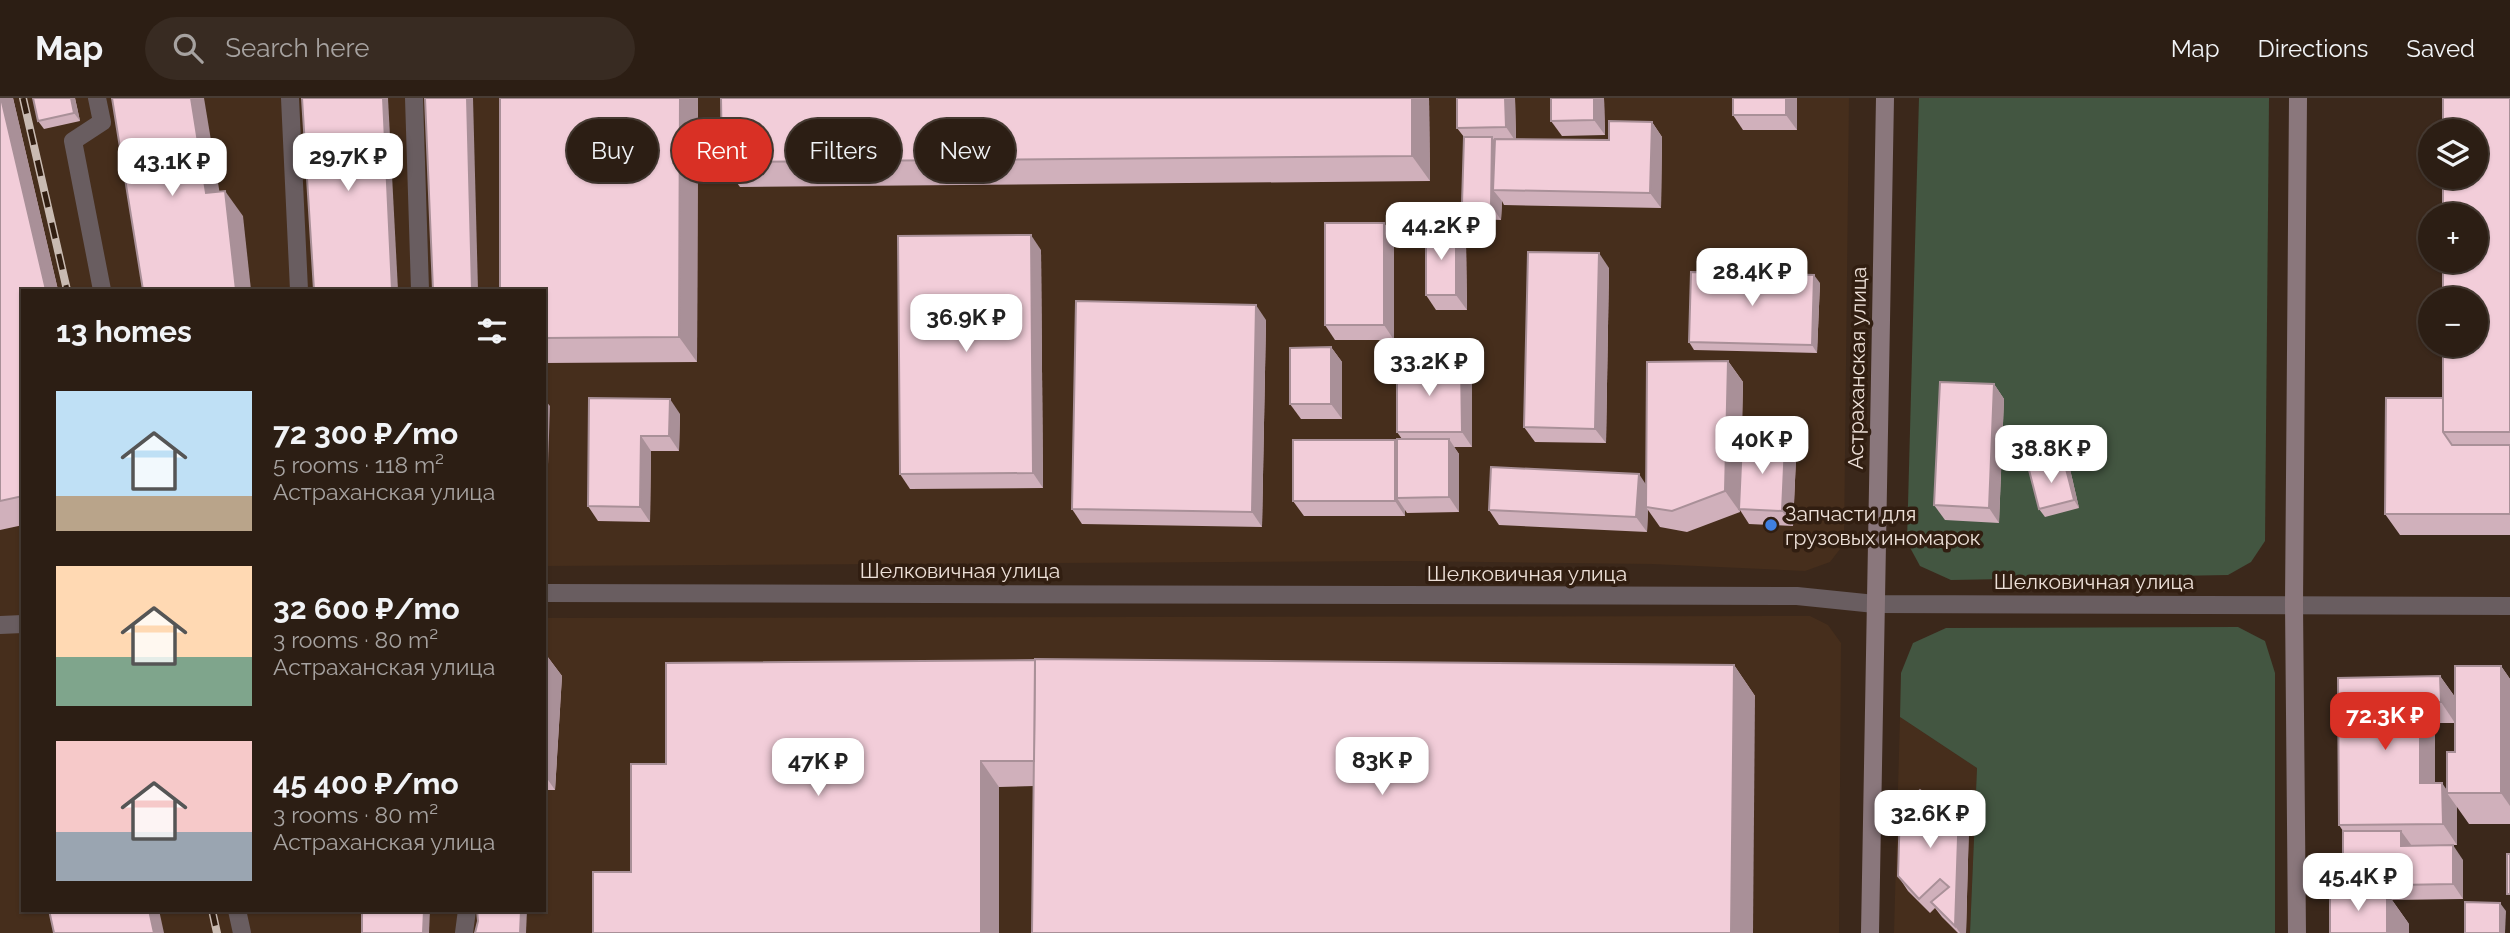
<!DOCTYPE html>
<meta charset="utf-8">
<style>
:root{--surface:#2c1e14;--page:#382b22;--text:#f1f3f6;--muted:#a6a2a0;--line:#483c34;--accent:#d93025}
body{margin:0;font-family:Raleway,sans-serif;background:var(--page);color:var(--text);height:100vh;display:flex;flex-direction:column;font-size:26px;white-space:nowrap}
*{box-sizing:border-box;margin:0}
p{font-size:23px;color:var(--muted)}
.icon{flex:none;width:38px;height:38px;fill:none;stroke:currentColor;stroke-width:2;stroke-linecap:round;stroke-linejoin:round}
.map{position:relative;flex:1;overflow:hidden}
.sheet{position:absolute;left:21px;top:191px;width:525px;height:623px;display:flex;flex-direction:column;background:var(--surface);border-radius:0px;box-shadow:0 2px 5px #0004,0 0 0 2px var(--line)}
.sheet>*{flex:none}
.banner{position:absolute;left:567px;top:21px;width:665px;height:63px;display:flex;gap:14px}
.fabs{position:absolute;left:2418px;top:21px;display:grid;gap:14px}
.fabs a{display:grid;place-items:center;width:70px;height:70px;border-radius:50%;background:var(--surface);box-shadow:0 2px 5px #0004,0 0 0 2px var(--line);font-size:35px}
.price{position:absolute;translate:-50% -60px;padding:0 16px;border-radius:14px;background:#fff;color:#222;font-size:23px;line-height:46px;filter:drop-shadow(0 2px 4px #0008)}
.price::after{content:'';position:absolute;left:50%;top:42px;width:21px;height:16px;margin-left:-10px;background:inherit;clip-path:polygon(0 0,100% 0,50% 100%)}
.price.selected{background:var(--accent);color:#fff}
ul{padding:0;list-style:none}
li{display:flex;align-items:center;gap:21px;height:175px;padding:0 35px}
li span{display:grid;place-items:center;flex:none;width:196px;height:140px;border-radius:0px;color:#555}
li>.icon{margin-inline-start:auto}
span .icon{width:84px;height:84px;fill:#fffc;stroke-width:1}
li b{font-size:30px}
h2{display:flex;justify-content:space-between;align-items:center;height:84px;padding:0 35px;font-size:30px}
.pill{padding:0 24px;border-radius:32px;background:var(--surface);box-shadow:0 2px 5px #0004,0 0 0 2px var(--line);font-size:24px;line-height:63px}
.pill.selected{background:var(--accent);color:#fff}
header{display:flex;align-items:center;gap:42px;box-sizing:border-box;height:98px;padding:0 35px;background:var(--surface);border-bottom:2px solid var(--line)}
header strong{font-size:33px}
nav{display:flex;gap:38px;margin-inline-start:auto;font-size:24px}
.search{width:490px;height:63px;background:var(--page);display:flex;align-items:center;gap:18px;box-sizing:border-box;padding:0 24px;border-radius:38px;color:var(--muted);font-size:26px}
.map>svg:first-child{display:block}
</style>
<header>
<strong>Map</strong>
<div class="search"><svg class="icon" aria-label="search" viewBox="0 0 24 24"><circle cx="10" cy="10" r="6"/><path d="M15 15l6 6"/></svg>Search here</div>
<nav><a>Map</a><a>Directions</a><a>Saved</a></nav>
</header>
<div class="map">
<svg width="2510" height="835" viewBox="0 0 2510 835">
<rect width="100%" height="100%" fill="#3b281b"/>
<g fill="#462e1c">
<polygon points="0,0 1849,0 1844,446 1830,464 1805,473 1652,466 1407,463 544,468 544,192 23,192 23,812 544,812 544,520 1810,518 1828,527 1841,545 1839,835 0,835"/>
<polygon points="1900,619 1977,670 1970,835 1894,835"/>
</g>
<g fill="#435641">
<polygon points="1919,0 2269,0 2265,443 2251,464 2228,477 1951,482 1920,468 1907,444"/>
<polygon points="2238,529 2265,543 2275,575 2275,835 1970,835 1977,670 1900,619 1901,575 1913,545 1946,530"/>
</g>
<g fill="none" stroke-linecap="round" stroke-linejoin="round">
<g stroke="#695d60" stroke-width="18">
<polyline points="97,0 102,24 73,43 102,192"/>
<polyline points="290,0 299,192"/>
<polyline points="414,0 420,192"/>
<polyline points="0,527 23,526"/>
<polyline points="237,812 242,835"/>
<polyline points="464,835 467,812"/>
</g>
<polyline stroke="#695d60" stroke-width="18" points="544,495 1797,498 1875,506 2510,508"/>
<g stroke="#8a777c" stroke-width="18">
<polyline points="1870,835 1885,0"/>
<polyline points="2297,835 2294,506 2298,0"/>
</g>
<g stroke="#c9bbb2" stroke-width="8">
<g id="rail">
<polyline points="23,0 67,192"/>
<polyline points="212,812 217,835"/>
</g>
</g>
<use href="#rail" stroke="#311e11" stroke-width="5" stroke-dasharray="16" stroke-linecap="butt"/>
</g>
<g fill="#d0b0bb" fill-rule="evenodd">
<polygon points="0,0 13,0 58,192 23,192 23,427 0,432"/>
<polygon points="33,0 75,0 80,23 44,31 38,23"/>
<polygon points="500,0 698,0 697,264 544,265 544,192"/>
<polygon points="1429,0 1430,83 740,89 722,64"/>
<polygon points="1457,0 1515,0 1516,41 1609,42 1652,24 1662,39 1661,110 1504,107 1502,103 1501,122 1473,121 1462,106 1464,39 1457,30"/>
<polygon points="1604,0 1605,37 1562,38 1551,23"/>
<polygon points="1733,0 1797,0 1797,32 1743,32 1733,17"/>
<polygon points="2510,0 2510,437 2400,437 2385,416 2443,300"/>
<polygon points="1384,125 1394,140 1394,242 1335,242 1325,227"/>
<polygon points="1466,145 1467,212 1436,212 1426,197"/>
<polygon points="1041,152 1043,390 910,391 900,376"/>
<polygon points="1609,170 1606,345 1535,344 1524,329"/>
<polygon points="1820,185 1817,255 1694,252 1689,244"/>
<polygon points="1266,222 1262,429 1082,426 1072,411"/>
<polygon points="1331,249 1342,264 1342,321 1301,321 1290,306"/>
<polygon points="1728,263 1743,284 1741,370 1785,346 1796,360 1793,428 1749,426 1740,412 1740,414 1687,434 1660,429 1648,412 1647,434 1499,427 1489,412 1646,386"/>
<polygon points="1472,279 1472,349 1454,349 1459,356 1459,414 1407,415 1405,412 1405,418 1304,418 1293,403 1402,341 1397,334"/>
<polygon points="1994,286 2004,301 1999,425 1945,422 1934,407"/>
<polygon points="589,300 680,316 679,353 651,353 650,424 598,423 588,408"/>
<polygon points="2070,371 2079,410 2045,419 2039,411"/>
<polygon points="544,557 547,558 562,578 555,692 544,692"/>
<polygon points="1734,567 1755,598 1034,688 999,689 631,774 666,666"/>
<path d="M2501,568L2510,581V726H2469L2457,709V747H2411L2463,762V801L2392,802L2409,826L2348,795L2343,788V733L2339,727L2338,580L2440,578L2455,599ZM2435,625H2455V654L2447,692L2435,685Z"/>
<polygon points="1940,708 1959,710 1969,725 1966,835 1958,835 1942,819 1935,810 1930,815 1908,793 1898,778"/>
</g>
<g fill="#a99098">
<polygon points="1,0 13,0 58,192 46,192"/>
<polygon points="71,0 75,0 80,23 74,15"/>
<polygon points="191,0 204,0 224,121 206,95"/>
<polygon points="383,0 388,0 398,192 392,192"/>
<polygon points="467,0 473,0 478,192 472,192"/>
<polygon points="680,0 698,0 697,264 679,239"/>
<polygon points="1412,0 1429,0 1430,83 1412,58"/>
<polygon points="1505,0 1515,0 1516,44 1506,29"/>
<polygon points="1594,0 1604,0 1605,37 1594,22"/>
<polygon points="1786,0 1797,0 1797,32 1786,17"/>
<polygon points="1652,24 1662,39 1661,110 1650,95"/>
<polygon points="1492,39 1503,54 1493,92 1502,103 1501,122 1491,107"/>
<polygon points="225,93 243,118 251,192 236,192"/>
<polygon points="1384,125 1394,140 1394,242 1384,227"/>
<polygon points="1456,130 1466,145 1467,212 1456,197"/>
<polygon points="1031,137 1041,152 1043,390 1033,375"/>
<polygon points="1599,155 1609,170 1606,345 1595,331"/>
<polygon points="1814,177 1820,185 1817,255 1812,247"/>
<polygon points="1256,207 1266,222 1262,429 1252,414"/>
<polygon points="1331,249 1342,264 1342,321 1331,306"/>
<polygon points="1728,263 1743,284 1740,414 1725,393"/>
<polygon points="1461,265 1472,279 1472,349 1462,334"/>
<polygon points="1994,286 2004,301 1999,425 1989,410"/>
<polygon points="544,301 550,308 546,426 544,424"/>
<polygon points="670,301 680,316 679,353 669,338"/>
<polygon points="641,338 651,353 650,424 640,409"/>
<polygon points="1449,341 1459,356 1459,414 1449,399"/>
<polygon points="1395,342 1405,357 1397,400 1405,412 1405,418 1395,403"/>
<polygon points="1785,346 1796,360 1793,428 1782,413"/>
<polygon points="2064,363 2070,371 2079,410 2074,402"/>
<polygon points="1639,376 1649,391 1646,409 1648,412 1647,434 1636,419"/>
<polygon points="547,558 562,578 555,692 544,676 544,609"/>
<polygon points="1734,567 1755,598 1753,835 1731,835"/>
<polygon points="2501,568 2510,581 2510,708 2501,695"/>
<polygon points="2440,578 2455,599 2455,625 2441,604"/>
<polygon points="2420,604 2435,625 2435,706 2420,685"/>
<polygon points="981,663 999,689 999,835 981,835"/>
<polygon points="2442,685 2449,695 2447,695 2457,709 2457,747 2443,726"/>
<polygon points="1959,710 1969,725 1966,835 1960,835 1955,828"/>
<polygon points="2401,733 2412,748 2401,748"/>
<polygon points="2453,747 2463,762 2463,801 2453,786"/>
<polygon points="2387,795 2409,826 2409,835 2387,835"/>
<polygon points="2500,805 2506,813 2505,835 2500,835"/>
<polygon points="149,812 159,812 164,835 154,835"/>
<polygon points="424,812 430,812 429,835 423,835"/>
<polygon points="521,812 527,812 526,835 520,835"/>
</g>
<g fill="#f2cdd9" stroke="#a99098" stroke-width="2">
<polygon points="0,0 1,0 46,192 23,192 23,398 0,403"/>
<polygon points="33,0 71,0 74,15 38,23"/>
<polygon points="112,0 191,0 206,95 225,93 236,192 143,192"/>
<polygon points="302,0 383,0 392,192 314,192"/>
<polygon points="425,0 467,0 472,192 433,192"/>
<polygon points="500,0 680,0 679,239 544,240 544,192 500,192"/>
<polygon points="721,0 1412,0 1412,58 722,64"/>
<polygon points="1457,0 1505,0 1506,29 1457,30"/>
<polygon points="1551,0 1594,0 1594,22 1551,23"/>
<rect x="1733" y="0" width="53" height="17"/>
<polygon points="2443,0 2510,0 2510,334 2443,334 2443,247 2476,247 2476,201 2443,201 2443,163 2476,163 2476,117 2443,117 2443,79 2476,79 2476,33 2443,33"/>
<polygon points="1609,23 1652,24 1650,95 1493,92 1495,41 1609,42"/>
<polygon points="1464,39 1492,39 1491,107 1462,106"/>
<rect x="1325" y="125" width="59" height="102"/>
<polygon points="1456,130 1456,197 1426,197 1426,131"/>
<polygon points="1031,137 1033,375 900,376 898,138"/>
<polygon points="1528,154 1599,155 1595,331 1524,329"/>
<polygon points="1691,174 1814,177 1812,247 1689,244"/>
<polygon points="1076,203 1256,207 1252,414 1072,411"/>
<polygon points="1331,249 1331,306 1290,306 1290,250"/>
<polygon points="1728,263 1725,393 1672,413 1646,409 1647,264"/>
<polygon points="1397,265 1461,265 1462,334 1397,334"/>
<polygon points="1940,284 1994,286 1989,410 1934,407"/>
<polygon points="589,300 670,301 669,338 641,338 640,409 588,408"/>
<polygon points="2386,300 2443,300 2443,334 2452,347 2510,347 2510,416 2385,416"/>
<polygon points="1397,341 1449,341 1449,399 1397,400"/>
<rect x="1293" y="342" width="102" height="61"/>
<polygon points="1742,344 1785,346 1782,413 1739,411"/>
<polygon points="2064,363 2074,402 2039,411 2029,372"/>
<polygon points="1491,369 1639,376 1636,419 1489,412"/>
<polygon points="544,557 547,558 544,609"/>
<polygon points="1035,561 1734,567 1731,835 1032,835"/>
<polygon points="1035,562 1034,663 981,663 981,835 593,835 593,774 631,774 631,666 666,666 666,565"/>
<polygon points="2455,568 2501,568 2501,695 2447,695 2447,654 2455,654"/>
<polygon points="2440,578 2441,604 2420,604 2420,685 2442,685 2443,726 2339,727 2338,580"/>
<polygon points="1920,692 1940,708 1959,710 1955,828 1931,804 1949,789 1940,781 1919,801 1898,778 1900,710"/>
<polygon points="2343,733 2401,733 2401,748 2453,747 2453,786 2343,788"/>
<rect x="2507" y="756" width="3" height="40"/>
<rect x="2330" y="795" width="57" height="40"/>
<polygon points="2465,804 2500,805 2500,835 2465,835"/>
<polygon points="49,812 149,812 154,835 54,835"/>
<polygon points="362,812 424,812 423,835 362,835"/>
<polygon points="477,812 521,812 520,835 475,835 478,823"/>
</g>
<circle fill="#3f7fe0" stroke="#311e11" stroke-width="2.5" cx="1771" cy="427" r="7"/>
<g text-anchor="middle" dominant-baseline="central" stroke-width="7" stroke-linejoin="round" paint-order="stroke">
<g font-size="21" fill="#ede0d8" stroke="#311e11">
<text transform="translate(1857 270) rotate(-89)">Астраханская улица</text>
<text x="960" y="472">Шелковичная улица</text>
<text x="1527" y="475">Шелковичная улица</text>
<text x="2094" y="483">Шелковичная улица</text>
</g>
<g font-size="21" fill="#ede0d8" stroke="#311e11" text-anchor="start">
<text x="1785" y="415">Запчасти для<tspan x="1785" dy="24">грузовых иномарок</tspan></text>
</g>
</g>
</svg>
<div class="fabs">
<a><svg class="icon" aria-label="layers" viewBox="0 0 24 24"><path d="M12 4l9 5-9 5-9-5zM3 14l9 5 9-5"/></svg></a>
<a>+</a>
<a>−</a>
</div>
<b class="price" style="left:348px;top:95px">29.7K ₽</b>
<b class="price" style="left:172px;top:100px">43.1K ₽</b>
<b class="price" style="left:1441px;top:164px">44.2K ₽</b>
<b class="price" style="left:1752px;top:210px">28.4K ₽</b>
<b class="price" style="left:966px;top:256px">36.9K ₽</b>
<b class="price" style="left:1429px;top:300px">33.2K ₽</b>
<b class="price" style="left:1762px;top:378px">40K ₽</b>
<b class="price" style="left:2051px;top:387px">38.8K ₽</b>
<b class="price selected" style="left:2385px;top:654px">72.3K ₽</b>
<b class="price" style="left:1382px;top:699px">83K ₽</b>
<b class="price" style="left:818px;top:700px">47K ₽</b>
<b class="price" style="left:1930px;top:752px">32.6K ₽</b>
<b class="price" style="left:2358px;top:815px">45.4K ₽</b>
<div class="banner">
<a class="pill">Buy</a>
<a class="pill selected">Rent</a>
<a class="pill">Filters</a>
<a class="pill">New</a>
</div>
<section class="sheet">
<h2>13 homes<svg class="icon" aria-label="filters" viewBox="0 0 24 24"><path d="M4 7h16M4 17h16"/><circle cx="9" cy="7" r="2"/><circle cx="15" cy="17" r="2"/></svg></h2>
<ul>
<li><span style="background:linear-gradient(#bfe0f5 75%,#b9a48a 0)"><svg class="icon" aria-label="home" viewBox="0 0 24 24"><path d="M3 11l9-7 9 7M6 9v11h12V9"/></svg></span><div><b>72 300 ₽/mo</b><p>5 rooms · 118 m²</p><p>Астраханская улица</p></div></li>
<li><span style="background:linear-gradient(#ffd9b3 65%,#7fa58c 0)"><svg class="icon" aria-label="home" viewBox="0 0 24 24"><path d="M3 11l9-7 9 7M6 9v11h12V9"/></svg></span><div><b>32 600 ₽/mo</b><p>3 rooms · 80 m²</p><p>Астраханская улица</p></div></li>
<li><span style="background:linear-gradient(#f6c9c9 65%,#9aa5b1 0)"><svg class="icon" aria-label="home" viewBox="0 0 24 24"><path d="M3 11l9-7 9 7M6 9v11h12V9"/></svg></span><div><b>45 400 ₽/mo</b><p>3 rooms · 80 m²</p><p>Астраханская улица</p></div></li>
</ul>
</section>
</div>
